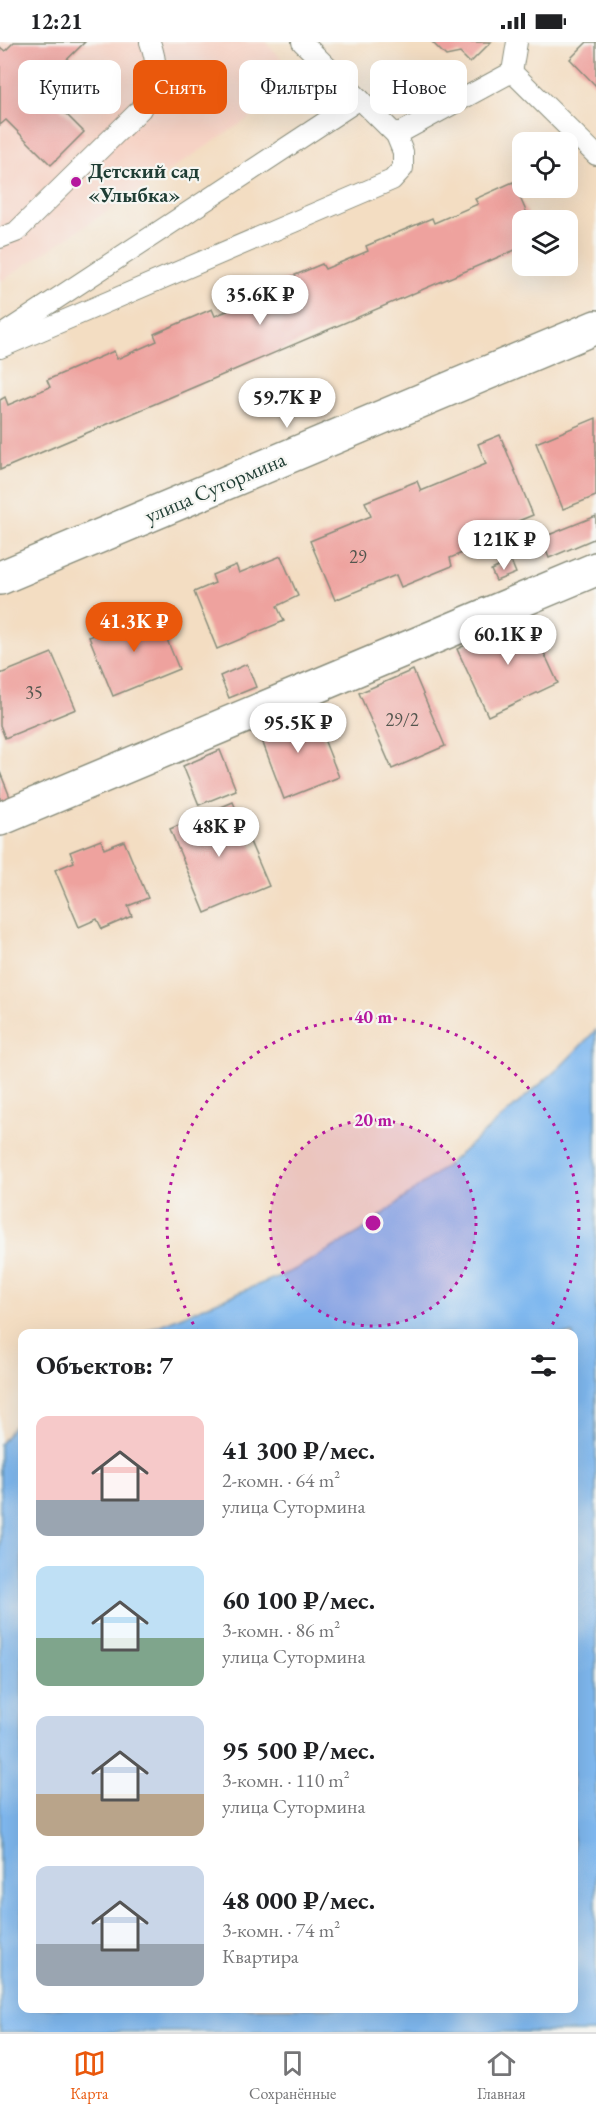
<!DOCTYPE html>
<html lang="ru">
<meta charset="utf-8">
<style>
:root{--surface:#fff;--page:#f2f2f2;--text:#202124;--muted:#757577;--line:#e0e0e0;--accent:#ea580c}
body{margin:0;font-family:"EB Garamond",serif;background:var(--page);color:var(--text);height:100vh;display:flex;flex-direction:column;font-size:22px;white-space:nowrap}
*{box-sizing:border-box;margin:0}
p{font-size:20px;color:var(--muted)}
.icon{flex:none;width:33px;height:33px;fill:none;stroke:currentColor;stroke-width:2;stroke-linecap:round;stroke-linejoin:round}
.map{position:relative;flex:1;overflow:hidden}
.panel{position:absolute;left:18px;top:1287px;width:560px;height:684px;display:flex;flex-direction:column;background:var(--surface);border-radius:12px;box-shadow:0 6px 24px #0002}
.panel>*{flex:none}
.banner{position:absolute;left:18px;top:18px;width:561px;height:54px;display:flex;gap:12px}
.tools{position:absolute;left:512px;top:90px;display:grid;gap:12px}
.tools a{display:grid;place-items:center;width:66px;height:66px;border-radius:12px;background:var(--surface);box-shadow:0 6px 24px #0002;font-size:30px}
.price{position:absolute;translate:-50% -51px;padding:0 14px;border-radius:21px;background:#fff;color:#222;font-size:20px;line-height:39px;filter:drop-shadow(0 2px 3px #0008)}
.price::after{content:'';position:absolute;left:50%;top:36px;width:18px;height:14px;margin-left:-9px;background:inherit;clip-path:polygon(0 0,100% 0,50% 100%)}
.price.current{background:var(--accent);color:#fff}
ul{padding:0;list-style:none}
li{display:flex;align-items:center;gap:18px;height:150px;padding:0 18px}
li span{display:grid;place-items:center;flex:none;width:168px;height:120px;border-radius:12px;color:#555}
li>.icon{margin-inline-start:auto}
span .icon{width:72px;height:72px;fill:#fffc;stroke-width:1}
li b{font-size:26px}
h2{display:flex;justify-content:space-between;align-items:center;height:72px;padding:0 18px;font-size:26px}
.tag{padding:0 21px;border-radius:12px;background:var(--surface);box-shadow:0 6px 24px #0002;font-size:21px;line-height:54px}
.tag.current{background:var(--accent);color:#fff}
.status{display:flex;justify-content:space-between;align-items:center;height:42px;padding:0 30px;background:var(--surface);direction:ltr}
.status svg{height:16px;fill:currentColor}
.tab-bar{display:flex;justify-content:space-around;align-items:center;height:84px;border-top:2px solid var(--line);background:var(--surface);font-size:16px;color:var(--muted)}
.tab-bar a{display:grid;justify-items:center;gap:3px}
.tab-bar .current{color:var(--accent)}
.map>svg:first-child{display:block}
</style>
<div class="status"><b>12:21</b><svg viewBox="0 0 49 12"><path d="M0 12V9h3v3zM5 12V6h3v6zM10 12V3h3v9zM15 12V0h3v12zM26 1h20v11H26zM47 4h2v5h-2z"/></svg></div>
<div class="map">
<svg width="596" height="1990" viewBox="0 0 596 1990">
<rect width="100%" height="100%" fill="#f6f6f2"/>
<filter id="ink" filterUnits="userSpaceOnUse"><feTurbulence type="fractalNoise" baseFrequency=".0167" numOctaves="2"/><feDisplacementMap in="SourceGraphic" scale="12" xChannelSelector="R" yChannelSelector="G"/><feConvolveMatrix kernelMatrix="1 2 1 2 8 2 1 2 1" color-interpolation-filters="sRGB"/></filter>
<filter id="wash" filterUnits="userSpaceOnUse"><feTurbulence type="fractalNoise" baseFrequency=".008" numOctaves="4" result="noise"/><feDisplacementMap in="SourceGraphic" scale="24" xChannelSelector="R" yChannelSelector="G"/><feGaussianBlur stdDeviation="1.35" result="paint"/><feColorMatrix in="noise" values="0 0 0 0 0 0 0 0 0 0 0 0 0 0 0 0 0 1.4 0 .05"/><feComposite in="paint" operator="in"/></filter>
<g filter="url(#wash)">
<rect width="100%" height="100%" fill="#f3ddc2"/>
<polygon fill="#f6d2c4" points="0,0 265,0 304,40 0,240"/>
<polygon fill="#7fb8ef" stroke="#4f7a92" stroke-width="1.5" points="596,988 596,1990 0,1990 0,1402 13,1385 22,1377 22,1966 573,1966 573,1292 141,1291 294,1228 360,1190 447,1123 560,1025"/>
<g id="blocks">
<g fill="#eea29e">
<polygon points="14,0 85,0 39,45 84,90 51,123 6,78 0,83 0,5 5,9"/>
<polygon points="432,0 491,0 470,21 460,11 446,14"/>
<polygon points="587,0 596,0 596,44 570,17"/>
<polygon points="513,140 530,178 522,178 522,205 0,428 0,358 5,355 8,363 50,345 47,338 114,309 117,317 157,299 154,292 212,267 215,274 267,252 264,246 322,222 325,227 368,209 366,204 432,176 434,181 478,162 475,157"/>
<polygon points="596,376 596,454 563,467 536,401"/>
<polygon points="500,393 533,473 511,482 514,490 450,516 452,524 401,545 396,533 335,558 310,499 371,474 365,460 417,439 421,449 486,422 478,402"/>
<polygon points="596,474 596,496 549,516 541,496"/>
<polygon points="281,514 298,554 277,564 284,579 217,607 194,550 215,541 212,533 236,523 239,531"/>
<polygon points="511,519 516,531 496,539 491,528"/>
<polygon points="155,568 179,627 113,654 89,595"/>
<polygon points="527,574 558,641 488,674 457,607"/>
<polygon points="52,611 76,667 5,696 0,683 0,632"/>
<polygon points="247,622 256,645 229,656 220,634"/>
<polygon points="413,628 445,704 392,727 359,651"/>
<polygon points="312,667 339,735 284,757 258,688"/>
<polygon points="220,708 236,748 199,763 183,724"/>
<polygon points="0,730 12,760 0,765"/>
<polygon points="233,760 269,844 205,871 170,787"/>
<polygon points="101,798 104,807 124,799 148,856 128,864 132,874 102,887 97,877 79,885 55,828 74,820 70,810"/>
</g>
</g>
</g>
<g filter="url(#ink)">
<use href="#blocks" fill-opacity="0" stroke="#898d7b" stroke-width="1.5"/>
<g fill="none" stroke-linecap="round" stroke-linejoin="round">
<g stroke="#898d7b" stroke-width="22">
<g id="lane">
<polyline points="512,30 596,113"/>
<polyline points="396,93 512,30 517,0"/>
<path d="M0,196L16,190L141,67C155,41 161,30 150,0"/>
<polyline points="0,294 360,57"/>
<polyline points="0,306 392,138 403,126 403,110 396,93 302,0"/>
</g>
</g>
<g stroke="#898d7b" stroke-width="36">
<g id="street">
<polyline points="0,536 596,285"/>
<polyline points="0,777 596,527"/>
</g>
</g>
<use href="#lane" stroke="#fff" stroke-width="20"/>
<use href="#street" stroke="#fff" stroke-width="33"/>
</g>
</g>
<circle cx="373" cy="1181" r="103" fill="#b5179e" fill-opacity=".12"/>
<g fill="none" stroke="#b5179e" stroke-width="3" stroke-dasharray="3 6">
<circle cx="373" cy="1181" r="103"/>
<path d="M198 1290A206 206 0 1 1 548 1290"/>
</g>
<circle fill="#b5179e" stroke="#f6f6f2" stroke-width="2" cx="76" cy="140" r="6"/>
<g text-anchor="middle" dominant-baseline="central" stroke-width="4.5" stroke-linejoin="round" paint-order="stroke">
<g font-size="18" fill="#53564e">
<text x="358" y="514">29</text>
<text x="34" y="650">35</text>
<text x="402" y="677">29/2</text>
</g>
<g font-size="21" font-weight="bold" fill="#1f3d34" stroke="#f6f6f2" text-anchor="start">
<text x="88" y="128">Детский сад<tspan x="88" dy="24">«Улыбка»</tspan></text>
</g>
<g font-size="21" fill="#1f3d34" stroke="#f6f6f2">
<text transform="translate(215 445) rotate(-23)">улица Сутормина</text>
</g>
</g>
<circle cx="373" cy="1181" r="9" fill="#b5179e" stroke="#f6f6f2" stroke-width="3"/>
<g font-size="18" text-anchor="middle" font-weight="bold" fill="#b5179e" stroke="#f6f6f2" stroke-width="4.5" stroke-linejoin="round" paint-order="stroke">
<text x="373" y="981">40 m</text>
<text x="373" y="1084">20 m</text>
</g>
</svg>
<div class="tools">
<a><svg class="icon" aria-label="locate" viewBox="0 0 24 24"><circle cx="12" cy="12" r="6"/><path d="M12 2v4M12 18v4M2 12h4M18 12h4"/></svg></a>
<a><svg class="icon" aria-label="layers" viewBox="0 0 24 24"><path d="M12 4l9 5-9 5-9-5zM3 14l9 5 9-5"/></svg></a>
</div>
<b class="price" style="left:260px;top:284px">35.6K ₽</b>
<b class="price" style="left:287px;top:387px">59.7K ₽</b>
<b class="price" style="left:504px;top:529px">121K ₽</b>
<b class="price current" style="left:134px;top:611px">41.3K ₽</b>
<b class="price" style="left:508px;top:624px">60.1K ₽</b>
<b class="price" style="left:298px;top:712px">95.5K ₽</b>
<b class="price" style="left:219px;top:816px">48K ₽</b>
<div class="banner">
<a class="tag">Купить</a>
<a class="tag current">Снять</a>
<a class="tag">Фильтры</a>
<a class="tag">Новое</a>
</div>
<section class="panel">
<h2>Объектов: 7<svg class="icon" aria-label="filters" viewBox="0 0 24 24"><path d="M4 7h16M4 17h16"/><circle cx="9" cy="7" r="2"/><circle cx="15" cy="17" r="2"/></svg></h2>
<ul>
<li><span style="background:linear-gradient(#f6c9c9 70%,#9aa5b1 0)"><svg class="icon" aria-label="home" viewBox="0 0 24 24"><path d="M3 11l9-7 9 7M6 9v11h12V9"/></svg></span><div><b>41 300 ₽/мес.</b><p>2-комн. · 64 m²</p><p>улица Сутормина</p></div></li>
<li><span style="background:linear-gradient(#bfe0f5 60%,#7fa58c 0)"><svg class="icon" aria-label="home" viewBox="0 0 24 24"><path d="M3 11l9-7 9 7M6 9v11h12V9"/></svg></span><div><b>60 100 ₽/мес.</b><p>3-комн. · 86 m²</p><p>улица Сутормина</p></div></li>
<li><span style="background:linear-gradient(#c9d6e8 65%,#b9a48a 0)"><svg class="icon" aria-label="home" viewBox="0 0 24 24"><path d="M3 11l9-7 9 7M6 9v11h12V9"/></svg></span><div><b>95 500 ₽/мес.</b><p>3-комн. · 110 m²</p><p>улица Сутормина</p></div></li>
<li><span style="background:linear-gradient(#c9d6e8 65%,#9aa5b1 0)"><svg class="icon" aria-label="home" viewBox="0 0 24 24"><path d="M3 11l9-7 9 7M6 9v11h12V9"/></svg></span><div><b>48 000 ₽/мес.</b><p>3-комн. · 74 m²</p><p>Квартира</p></div></li>
</ul>
</section>
</div>
<nav class="tab-bar">
<a class="current"><svg class="icon" aria-label="map" viewBox="0 0 24 24"><path d="M3 6l6-2 6 2 6-2v14l-6 2-6-2-6 2zM9 4v14M15 6v14"/></svg>Карта</a>
<a><svg class="icon" aria-label="saved" viewBox="0 0 24 24"><path d="M7 4h10v16l-5-4-5 4z"/></svg>Сохранённые</a>
<a><svg class="icon" aria-label="home" viewBox="0 0 24 24"><path d="M3 11l9-7 9 7M6 9v11h12V9"/></svg>Главная</a>
</nav>
